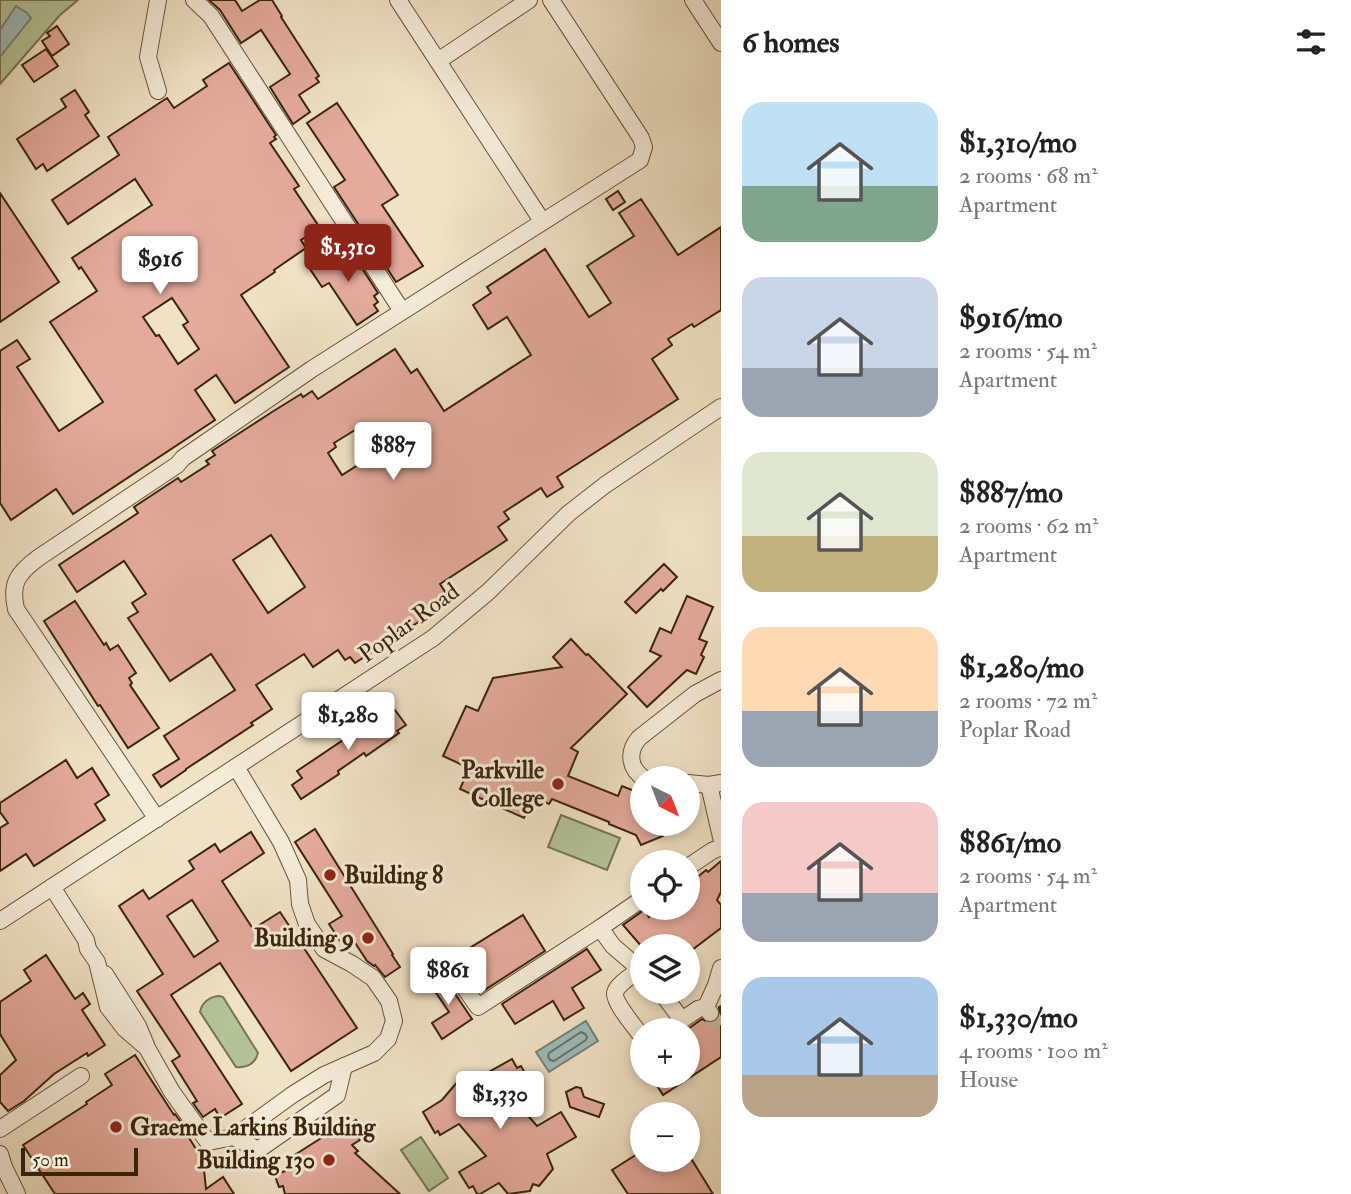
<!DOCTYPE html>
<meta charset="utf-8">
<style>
:root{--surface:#fff;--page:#f6f6f6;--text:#222;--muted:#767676;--accent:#8f2418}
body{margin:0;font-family:"IM FELL Double Pica",serif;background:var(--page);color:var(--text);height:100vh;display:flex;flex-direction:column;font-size:26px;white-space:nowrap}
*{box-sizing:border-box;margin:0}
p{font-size:23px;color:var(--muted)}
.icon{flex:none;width:38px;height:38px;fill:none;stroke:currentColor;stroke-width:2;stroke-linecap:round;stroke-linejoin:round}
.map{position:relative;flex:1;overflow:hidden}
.panel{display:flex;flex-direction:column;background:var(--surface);width:630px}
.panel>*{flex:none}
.needle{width:46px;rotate:138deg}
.buttons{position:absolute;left:630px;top:766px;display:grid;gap:14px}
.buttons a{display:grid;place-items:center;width:70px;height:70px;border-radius:50%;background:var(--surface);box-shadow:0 4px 10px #0003;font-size:35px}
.scale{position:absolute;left:21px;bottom:18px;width:117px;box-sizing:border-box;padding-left:7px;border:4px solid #3a250b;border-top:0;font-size:19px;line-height:24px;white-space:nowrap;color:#3a250b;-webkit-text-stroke:5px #f5ecd9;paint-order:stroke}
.price{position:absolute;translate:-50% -60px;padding:0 16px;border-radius:7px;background:#fff;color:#222;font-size:23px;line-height:46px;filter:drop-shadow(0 2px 4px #0008)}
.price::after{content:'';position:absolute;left:50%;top:42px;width:21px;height:16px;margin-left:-10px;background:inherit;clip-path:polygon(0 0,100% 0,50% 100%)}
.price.current{background:var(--accent);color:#fff}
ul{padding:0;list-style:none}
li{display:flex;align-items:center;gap:21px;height:175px;padding:0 21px}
li span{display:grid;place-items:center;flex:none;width:196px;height:140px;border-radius:21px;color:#555}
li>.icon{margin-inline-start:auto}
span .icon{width:84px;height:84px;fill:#fffc;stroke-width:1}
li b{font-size:30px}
h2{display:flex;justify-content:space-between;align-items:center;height:84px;padding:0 21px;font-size:30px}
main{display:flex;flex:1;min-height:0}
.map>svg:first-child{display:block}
</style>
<main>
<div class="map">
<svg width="721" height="1194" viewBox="0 0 721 1194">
<rect width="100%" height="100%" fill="#f0e2c5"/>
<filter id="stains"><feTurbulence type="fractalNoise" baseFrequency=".00286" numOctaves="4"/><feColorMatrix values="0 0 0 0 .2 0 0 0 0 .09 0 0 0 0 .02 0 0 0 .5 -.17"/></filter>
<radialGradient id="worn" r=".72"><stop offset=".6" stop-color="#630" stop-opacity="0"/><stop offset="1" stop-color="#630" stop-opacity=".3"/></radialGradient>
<g fill="#b4c499" stroke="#777452" stroke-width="2">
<polygon points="0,0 78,0 60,15 0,84"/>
<polygon points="561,815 620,838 607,870 548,847"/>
<path d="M219,996L223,997L258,1053C255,1064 247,1068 236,1067L200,1012C202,1002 210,997 219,996Z"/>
<polygon points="421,1137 448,1178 429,1191 401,1150"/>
</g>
<g fill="#9cbcbb" stroke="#758075" stroke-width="2">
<polygon points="16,6 27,13 31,18 0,57 0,30"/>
<polygon points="586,1021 598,1041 549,1072 536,1052"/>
</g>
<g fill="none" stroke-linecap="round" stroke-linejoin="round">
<polygon stroke="#6b7063" stroke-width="2" points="581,1032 585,1034 587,1037 586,1040 554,1061 550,1060 548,1056 549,1053"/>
</g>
<g fill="#e4aa9b" stroke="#3a250b" stroke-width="2" fill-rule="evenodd">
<polygon points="209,0 235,0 242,11 260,0 272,0 282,16 281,17 319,76 316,78 319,82 299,95 310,112 293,124 270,87 290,74 261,30 241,43 220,10"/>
<polygon points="57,26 69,44 52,56 42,41 50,36 47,33"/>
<polygon points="46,49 58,66 34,82 22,65"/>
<path d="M229,63L276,135L274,137L276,139L270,143L299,186L294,189L320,228L301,240L306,248L274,270L275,272L241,295L289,367L235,403L216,375L195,390L215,420L73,514L56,489L11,520L0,503V351L17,340L30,359L17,367L59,431L103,402L50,322L97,291L81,267L79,269L72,258L152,205L135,179L68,224L52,200L119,155L108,137L167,98L174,108L207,86L203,80ZM172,298L188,322L183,325L199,349L178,364L159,335L156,336L143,317Z"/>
<polygon points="75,90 89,112 85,115 99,136 47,171 43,164 36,169 17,139 66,107 61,99"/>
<polygon points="337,103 398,195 382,205 423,266 396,282 334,187 345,180 307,123"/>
<polygon points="618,191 625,202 613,210 606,199"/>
<polygon points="0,193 59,282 0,322"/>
<path d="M641,199L678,255L721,227V310L694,327L692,324L668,339L672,345L652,359L678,399L557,477L563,487L547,497L541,488L504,512L509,519L498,527L507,540L440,584L451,601L355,663L350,657L345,660L338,650L313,667L304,654L256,685L272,709L251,723L253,725L186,769V770L161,787L153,775L179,759L164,736L235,690L211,654L170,681L128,618L138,612L132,603L146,594L124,561L77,592L59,565L138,513L134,507L178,478L181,482L209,464L206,461L215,455L212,451L272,412L301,394L303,397L312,391L318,399L395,349L411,373L417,369L444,411L531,355L507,317L488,329L473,305L491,293L487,287L545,249L589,317L611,303L587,266L634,236L619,213ZM355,430L372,456L342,475L328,453L336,447L334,443ZM271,535L305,587L268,613L233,560Z"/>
<polygon points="347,245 378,293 374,296 378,302 374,305 378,311 357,325 329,283 322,287 310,269"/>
<polygon points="664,564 677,577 663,591 661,589 636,613 625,602"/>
<polygon points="687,596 713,607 699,639 707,642 701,655 704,657 696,674 687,670 647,707 628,687 661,656 650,651 660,628 671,633"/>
<polygon points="75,601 104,645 106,643 110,650 118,645 136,673 129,678 132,683 130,685 159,728 128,748 100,705 98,706 44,621"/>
<polygon points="571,639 586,655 588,654 627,694 571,748 578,752 568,776 618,796 622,786 642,794 642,824 658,824 663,836 641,845 636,835 609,824 609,822 552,799 549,804 533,797 524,818 460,789 469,768 443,756 466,706 478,711 493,678 562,667 553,657"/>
<polygon points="388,710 390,713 395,710 406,725 397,731 399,733 366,756 364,753 338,771 339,774 301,799 292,785 302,778 297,771"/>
<polygon points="66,760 77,778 92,768 109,795 95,804 105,820 34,866 26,854 0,871 0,828 8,823 0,812 0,803"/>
<polygon points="315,829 393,954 392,955 400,967 385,977 375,965 374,966 367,961 350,935 340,941 329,924 342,916 295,842"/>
<path d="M251,832L264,853L222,881L253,929L280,912L357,1028L291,1071L220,963L171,995L242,1104L220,1118L215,1109L203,1117L193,1103L197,1101L172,1061L180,1056L137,991L163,974L119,906L143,890L149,899L194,869L189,861L215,844L220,852ZM192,900L218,941L194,957L167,916Z"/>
<polygon points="721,861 721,892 717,900 721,905 721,928 688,953 688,947 642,947 623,925 644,910 649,917 660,908 688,908 688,885 706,870 708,872"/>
<polygon points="523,915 545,951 483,991 460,954"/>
<polygon points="587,949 601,970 572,988 584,1008 564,1020 553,1001 515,1024 502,1004"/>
<polygon points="46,955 75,999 83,993 90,1004 82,1010 105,1045 88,1056 87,1053 54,1074 24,1101 8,1111 0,1102 0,1075 16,1060 0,1034 0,1002 31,981 24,970"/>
<polygon points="439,970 472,1019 442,1039 432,1023 449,1012 426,978"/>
<polygon points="721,1006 721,1057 663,1095 651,1076 688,1076 688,1029 702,1019 710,1023 716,1021 720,1017 719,1007"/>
<polygon points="135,1055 174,1115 175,1114 186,1129 184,1130 203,1160 206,1189 223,1177 234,1194 55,1194 23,1145 87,1104 86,1102 112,1085 105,1074"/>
<polygon points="512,1059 517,1068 521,1066 530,1082 509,1094 537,1126 561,1112 576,1137 547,1154 553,1169 539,1186 533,1184 530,1191 508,1194 499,1183 480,1194 477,1194 473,1186 469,1188 459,1172 486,1156 459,1124 440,1135 438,1131 435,1133 423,1112 442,1100 459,1080 485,1074"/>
<polygon points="576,1087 581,1088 584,1097 604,1104 599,1117 570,1107 566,1092"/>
<polygon points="356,1120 364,1133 358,1137 360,1140 352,1145 358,1151 355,1153 400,1194 285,1194 283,1186 279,1187 275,1176 298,1164 293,1156 326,1135 328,1138"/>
<polygon points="642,1151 642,1160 692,1160 713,1194 628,1194 612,1170"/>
</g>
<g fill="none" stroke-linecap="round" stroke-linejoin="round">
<polyline stroke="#ccbca0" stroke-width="16" stroke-dasharray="16 8" stroke-linecap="butt" points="710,1013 721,1032"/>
<g stroke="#68543a" stroke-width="18">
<g id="minor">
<polyline points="158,0 148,57 158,91"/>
<polyline points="194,0 211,16 402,311"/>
<polyline points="398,0 542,221"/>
<polyline points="693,0 721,43"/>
<polyline points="438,61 529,0"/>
<path d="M645,779C629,769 627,752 639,738L695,694L721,680"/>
<polyline points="688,783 709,785 721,783"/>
<polyline points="709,785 721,837"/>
<path d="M157,819L16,609C10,583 18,573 38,558L177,465L183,458L312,369L640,160L644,147L641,138L551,0"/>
<polyline points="688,867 712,851 721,847"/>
<polyline points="52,887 86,940 88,949 97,962 108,1007 125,1029 147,1048 172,1092 208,1142 234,1137 292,1095 324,1075 374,1053 388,1039 394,1021 389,1001 373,978 352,964 324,949 307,924 300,904 298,880 281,842 236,767"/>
<polyline points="0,921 433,638 488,592 569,513 605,485 721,407"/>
<polyline points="600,928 613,946 642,971"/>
<polyline points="447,962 478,1007 600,928 642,899"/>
<path d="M640,969C633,975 617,984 615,993C614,1003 636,1028 642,1037"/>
<polyline points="105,974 138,1026 146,1045"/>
<polyline points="661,992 682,1020 698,1009 706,1007"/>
<polyline points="710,1013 706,1007 716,985 721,968"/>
<polyline points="0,1129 81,1076"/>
<polyline points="234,1137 258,1150 337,1095 344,1066"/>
<polyline points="0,1154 4,1167 17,1194"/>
</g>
</g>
<use href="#minor" stroke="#f5ecd9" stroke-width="16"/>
</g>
<g fill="#8f2418" stroke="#f5ecd9" stroke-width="2.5">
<circle cx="558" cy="784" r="7"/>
<circle cx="330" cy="875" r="7"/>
<circle cx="368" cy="938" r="7"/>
<circle cx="116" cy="1127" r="7"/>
<circle cx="329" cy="1160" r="7"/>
</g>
<g text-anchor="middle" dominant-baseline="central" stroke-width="6" stroke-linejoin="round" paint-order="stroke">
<g font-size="24" fill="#3a250b" stroke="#f5ecd9">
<text transform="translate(409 623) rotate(-36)">Poplar Road</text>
</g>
<g font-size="24" font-weight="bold" fill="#3a250b" stroke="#f5ecd9" text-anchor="end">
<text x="544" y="770">Parkville<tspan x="544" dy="28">College</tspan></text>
<text x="344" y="875" text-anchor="start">Building 8</text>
<text x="354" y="938">Building 9</text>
<text x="130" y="1127" text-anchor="start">Graeme Larkins Building</text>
<text x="315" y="1160">Building 130</text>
</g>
</g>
<rect width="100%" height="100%" filter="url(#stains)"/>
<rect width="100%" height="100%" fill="url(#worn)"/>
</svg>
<div class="buttons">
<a><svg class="needle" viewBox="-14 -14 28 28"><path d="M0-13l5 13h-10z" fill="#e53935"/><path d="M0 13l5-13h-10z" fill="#767676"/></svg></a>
<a><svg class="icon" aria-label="locate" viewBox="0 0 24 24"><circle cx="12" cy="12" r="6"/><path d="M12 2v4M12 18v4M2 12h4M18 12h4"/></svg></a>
<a><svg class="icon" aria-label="layers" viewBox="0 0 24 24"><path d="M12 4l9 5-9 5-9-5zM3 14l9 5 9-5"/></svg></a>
<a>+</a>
<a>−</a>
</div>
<div class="scale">50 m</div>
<b class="price current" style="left:348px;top:284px">$1,310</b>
<b class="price" style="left:160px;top:296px">$916</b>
<b class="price" style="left:393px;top:482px">$887</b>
<b class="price" style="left:348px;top:752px">$1,280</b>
<b class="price" style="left:448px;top:1007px">$861</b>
<b class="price" style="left:500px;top:1131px">$1,330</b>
</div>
<section class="panel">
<h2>6 homes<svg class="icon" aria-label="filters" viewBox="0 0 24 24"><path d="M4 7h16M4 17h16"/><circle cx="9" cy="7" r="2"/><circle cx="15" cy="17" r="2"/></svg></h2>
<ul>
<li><span style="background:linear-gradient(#bfe0f5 60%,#7fa58c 0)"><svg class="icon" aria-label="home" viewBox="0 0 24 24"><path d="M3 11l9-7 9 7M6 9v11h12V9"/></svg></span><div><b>$1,310/mo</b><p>2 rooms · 68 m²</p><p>Apartment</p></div></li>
<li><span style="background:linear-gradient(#c9d6e8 65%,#9aa5b1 0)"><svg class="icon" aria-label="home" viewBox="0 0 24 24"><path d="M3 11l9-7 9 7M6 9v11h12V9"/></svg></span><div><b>$916/mo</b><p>2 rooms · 54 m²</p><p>Apartment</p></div></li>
<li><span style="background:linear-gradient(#dfe7d0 60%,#c2b280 0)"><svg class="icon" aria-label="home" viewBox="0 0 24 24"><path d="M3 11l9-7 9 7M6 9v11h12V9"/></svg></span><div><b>$887/mo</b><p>2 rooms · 62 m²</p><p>Apartment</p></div></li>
<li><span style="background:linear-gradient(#ffd9b3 60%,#9aa5b1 0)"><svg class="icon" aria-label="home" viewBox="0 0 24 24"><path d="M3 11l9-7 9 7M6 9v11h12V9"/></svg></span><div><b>$1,280/mo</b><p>2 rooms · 72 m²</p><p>Poplar Road</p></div></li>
<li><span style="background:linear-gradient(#f6c9c9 65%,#9aa5b1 0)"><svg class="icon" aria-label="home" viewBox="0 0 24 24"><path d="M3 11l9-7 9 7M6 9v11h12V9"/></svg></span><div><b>$861/mo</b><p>2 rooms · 54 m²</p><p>Apartment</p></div></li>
<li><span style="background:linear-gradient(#a9c7e8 70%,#b9a48a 0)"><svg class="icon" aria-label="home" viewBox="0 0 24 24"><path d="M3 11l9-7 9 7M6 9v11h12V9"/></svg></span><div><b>$1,330/mo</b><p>4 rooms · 100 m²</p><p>House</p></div></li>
</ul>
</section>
</main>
